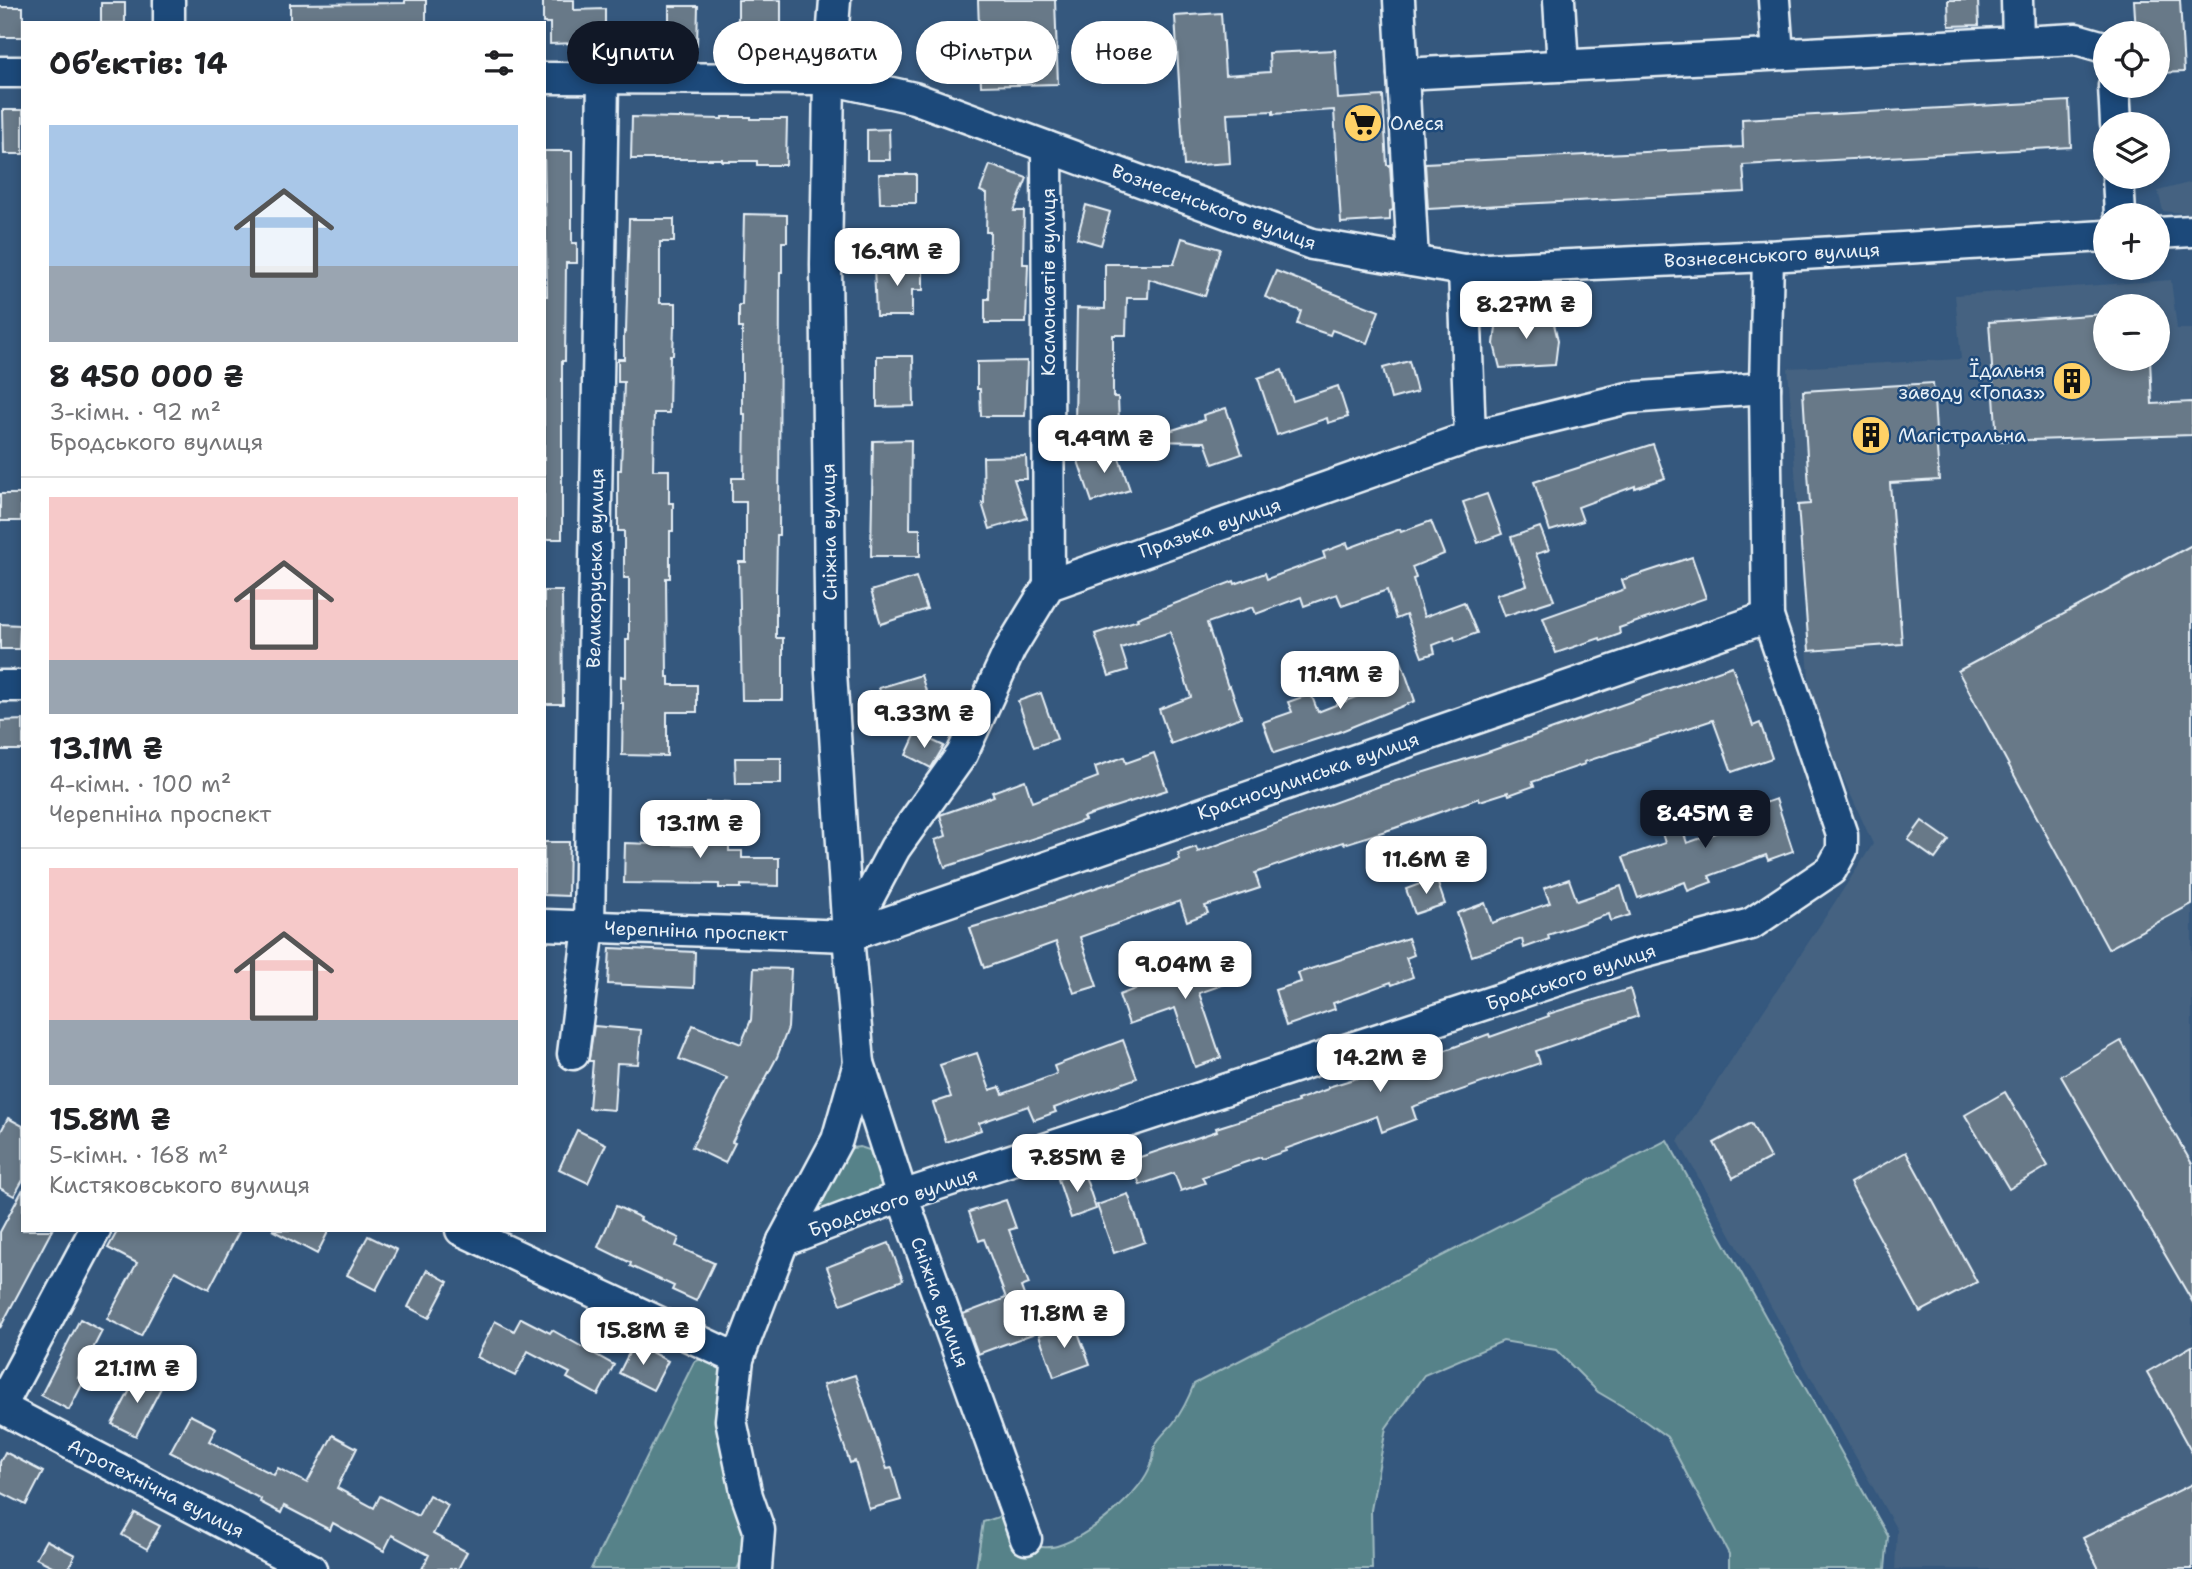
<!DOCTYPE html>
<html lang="uk">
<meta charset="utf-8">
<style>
:root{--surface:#fff;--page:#f2f2f2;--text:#202124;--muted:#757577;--line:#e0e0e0;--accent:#111827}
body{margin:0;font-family:"Shantell Sans",sans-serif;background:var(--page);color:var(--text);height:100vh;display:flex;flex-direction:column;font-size:26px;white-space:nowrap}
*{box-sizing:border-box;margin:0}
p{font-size:23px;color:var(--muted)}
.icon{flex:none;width:38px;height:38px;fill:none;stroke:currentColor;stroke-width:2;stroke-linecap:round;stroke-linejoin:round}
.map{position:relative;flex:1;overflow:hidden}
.sheet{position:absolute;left:21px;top:21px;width:525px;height:1211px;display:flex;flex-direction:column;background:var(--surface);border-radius:0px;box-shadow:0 4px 10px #0003}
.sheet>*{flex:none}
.hud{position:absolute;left:567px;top:21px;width:665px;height:63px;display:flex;gap:14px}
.fabs{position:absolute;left:2093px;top:21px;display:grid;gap:14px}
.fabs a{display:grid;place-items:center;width:77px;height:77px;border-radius:50%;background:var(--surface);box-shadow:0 4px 10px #0003;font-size:35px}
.price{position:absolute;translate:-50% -60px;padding:0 16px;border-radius:14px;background:#fff;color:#222;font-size:23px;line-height:46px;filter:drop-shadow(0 2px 4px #0008)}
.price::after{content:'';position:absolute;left:50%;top:42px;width:21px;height:16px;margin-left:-10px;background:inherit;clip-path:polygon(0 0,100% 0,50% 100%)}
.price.current{background:var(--accent);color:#fff}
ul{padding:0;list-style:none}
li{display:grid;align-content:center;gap:14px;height:371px;padding:0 28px}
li+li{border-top:2px solid var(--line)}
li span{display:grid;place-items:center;height:217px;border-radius:0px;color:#555}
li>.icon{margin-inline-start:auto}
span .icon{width:126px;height:126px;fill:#fffc;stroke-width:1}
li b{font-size:30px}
h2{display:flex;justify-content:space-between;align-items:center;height:84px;padding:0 28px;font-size:30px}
.chip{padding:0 24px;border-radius:32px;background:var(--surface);box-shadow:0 4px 10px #0003;font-size:24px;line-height:63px}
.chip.current{background:var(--accent);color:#fff}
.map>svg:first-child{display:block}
</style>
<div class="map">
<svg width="2192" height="1569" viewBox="0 0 2192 1569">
<rect width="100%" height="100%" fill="#35587e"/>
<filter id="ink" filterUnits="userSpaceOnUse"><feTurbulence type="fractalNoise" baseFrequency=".0143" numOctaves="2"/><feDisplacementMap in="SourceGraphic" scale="14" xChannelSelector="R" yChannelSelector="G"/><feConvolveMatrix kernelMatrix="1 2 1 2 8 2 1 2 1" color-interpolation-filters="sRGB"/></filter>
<g filter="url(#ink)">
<g fill="#446281" fill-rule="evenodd">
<polygon points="2192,182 2192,214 2163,211 2158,191"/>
<path d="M2171,280L2177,329H2192V1569H1895L1897,1530L1678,1141L1873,844L1811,707L1788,368L1961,359L1955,295ZM2105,306H2158V359H2105Z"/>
</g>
<g fill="#568289" stroke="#9fbac0" stroke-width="2">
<path d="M1667,1140L1888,1536L1885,1569H1729V1554L1667,1437L1632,1412L1598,1392L1556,1350L1503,1341L1424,1375L1386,1428L1371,1510L1372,1569H976L983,1522L1017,1511L1036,1547C1042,1547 1051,1548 1057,1546C1089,1536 1141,1495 1152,1462C1155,1455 1152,1449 1157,1442C1162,1434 1169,1429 1174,1422C1183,1410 1189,1397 1194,1384Z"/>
<polygon points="860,1147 875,1152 888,1190 822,1213 817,1208 841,1155 852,1148"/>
<polygon points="708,1356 723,1360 744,1520 745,1553 737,1569 591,1569 694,1362"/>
</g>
<g fill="#687988" stroke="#e8f1f8" stroke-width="2">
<polygon points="405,0 426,0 426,23 290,23 290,4 405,3"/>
<polygon points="543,0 574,0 574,10 605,9 605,42 550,44 550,23 543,23"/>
<polygon points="738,0 781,0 781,36 756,36 756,56 738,55"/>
<polygon points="978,0 1055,0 1058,84 981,86"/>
<polygon points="1948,0 1978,0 1979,25 1949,26"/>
<polygon points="2134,0 2180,0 2184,72 2158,73 2158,33 2136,33"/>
<rect x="101" y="3" width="24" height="20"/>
<polygon points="669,6 698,6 697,45 669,44"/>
<rect x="0" y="7" width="23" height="30"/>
<polygon points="1221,13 1225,75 1270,72 1269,53 1335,50 1338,99 1383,96 1387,165 1390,165 1393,210 1390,211 1390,220 1341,223 1334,110 1273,114 1273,111 1227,113 1230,163 1184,166 1175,16"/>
<polygon points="2069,101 2071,147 1743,165 1745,192 1428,209 1425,163 1743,147 1742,119"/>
<polygon points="3,110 23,110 23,154 4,154"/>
<polygon points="632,117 722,119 722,117 751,117 751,119 787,119 786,165 757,165 757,161 722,161 722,159 631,159"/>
<polygon points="889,129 890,160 867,160 867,130"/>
<polygon points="544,151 572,151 572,243 577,243 577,263 566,263 565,361 562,361 562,539 544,539 544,296 547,296"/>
<polygon points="990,165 1027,178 1014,211 1024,211 1023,264 1028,264 1026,323 985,323 985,299 989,299 990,232 986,232 987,194 980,191"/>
<polygon points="879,174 916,174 916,203 880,203"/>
<polygon points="1086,205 1110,212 1101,245 1077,238"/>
<polygon points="744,214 787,215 787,242 782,242 782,272 780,272 779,535 777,535 776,593 776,638 783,638 783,700 742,700 739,562 746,562 746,502 732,502 732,478 744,478 745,414 742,414 742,328 739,328 739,305 742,305"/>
<polygon points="629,219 674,219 674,242 660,242 660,303 676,303 676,326 674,326 673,355 670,355 669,413 654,413 653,470 669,470 669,503 673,503 673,531 670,531 670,578 666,578 667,677 669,677 669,685 697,685 697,712 667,712 667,756 622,755 623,703 621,703 621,676 626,677 626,640 629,640 629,578 624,578 624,531 618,531 618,470 621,470 624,382 618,382 618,359 624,359 624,331 626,332"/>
<polygon points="1182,238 1220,249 1205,296 1149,279 1148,298 1127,298 1126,335 1113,335 1113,397 1118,397 1119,423 1075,424 1077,308 1105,309 1105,264 1174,264"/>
<polygon points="923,264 923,290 912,290 912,316 876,316 874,265"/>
<polygon points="1276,271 1379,311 1367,343 1332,330 1330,335 1297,324 1301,311 1265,297"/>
<polygon points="2105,314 2105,359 2150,359 2152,404 2192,402 2192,435 1997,441 1989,322"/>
<polygon points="1524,315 1552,316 1558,340 1555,365 1500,368 1494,344 1497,319"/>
<polygon points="877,356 913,356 914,406 877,407"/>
<polygon points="1027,361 1025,416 981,416 980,389 977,389 977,362"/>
<polygon points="1409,361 1417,392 1391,399 1383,368"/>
<polygon points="1282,370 1293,401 1338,386 1348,417 1328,423 1327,418 1277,435 1258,378"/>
<polygon points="1933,383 1939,480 1890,483 1902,644 1809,651 1798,505 1810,504 1803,391"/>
<polygon points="1226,408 1242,454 1213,464 1205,442 1148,441 1147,438 1204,420 1203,415"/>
<polygon points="911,440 910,529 920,529 920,556 871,556 873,441"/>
<polygon points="1653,444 1665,478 1635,488 1635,486 1578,507 1583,521 1550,531 1534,482"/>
<polygon points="1116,449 1130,490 1092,502 1078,461"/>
<polygon points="1026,456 1027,479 1014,479 1027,518 990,529 982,503 984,503 983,457"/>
<rect x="0" y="494" width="21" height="27"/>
<polygon points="1487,494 1502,534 1478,543 1463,502"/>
<polygon points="1431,521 1444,554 1412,567 1416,578 1413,579 1424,617 1464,602 1477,633 1455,641 1454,637 1433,645 1435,653 1422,657 1406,615 1396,619 1387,590 1342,606 1337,594 1304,606 1301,597 1256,614 1253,607 1207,623 1228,687 1230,686 1241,717 1171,744 1159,709 1191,697 1170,632 1121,648 1128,670 1109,676 1095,634 1138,620 1137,618 1234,581 1235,584 1265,573 1267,579 1325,558 1323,552 1347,543 1349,548 1400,529 1401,532"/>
<polygon points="1540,527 1549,550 1536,554 1554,600 1504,616 1496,595 1527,585 1511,537"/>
<polygon points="2192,545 2192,904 2108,949 1958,671"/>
<polygon points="1692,557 1706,598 1619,628 1620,634 1601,641 1600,638 1556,653 1543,618 1625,589 1622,580"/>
<polygon points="916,577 927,609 881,624 871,591"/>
<polygon points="544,591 562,591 563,704 544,704"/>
<polygon points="0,624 20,625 19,649 0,649"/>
<polygon points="1400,658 1415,701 1339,732 1274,753 1263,722 1292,712 1288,702 1311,694 1318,712 1381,687 1374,668"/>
<polygon points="1732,666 1753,726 1760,723 1772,758 1732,772 1713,720 1584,762 1585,764 1532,782 1534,786 1509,795 1508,792 1480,801 1479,798 1395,828 1344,844 1343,842 1255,873 1260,888 1205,906 1208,913 1187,921 1180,901 1080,937 1097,986 1074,993 1056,942 984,968 970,928 1028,911 1110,883 1110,884 1180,860 1178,853 1196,847 1198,852 1380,786 1485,753"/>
<polygon points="921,675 931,707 889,720 879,688"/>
<polygon points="1041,693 1057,739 1034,747 1018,701"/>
<polygon points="23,720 23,750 0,750 0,721"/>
<polygon points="916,733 944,746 931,768 906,755"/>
<polygon points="1154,753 1167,790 1083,817 1085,820 1050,833 945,867 935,840 946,836 940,815 994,796 992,792 1025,780 1032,802 1098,777 1095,767 1124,757 1126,763"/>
<polygon points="735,758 781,758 781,784 736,784"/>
<polygon points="1672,798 1687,843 1754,820 1750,808 1776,799 1793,851 1768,860 1766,855 1709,876 1712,882 1688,891 1685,882 1638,898 1623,857 1665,843 1653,804"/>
<polygon points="706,802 729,803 729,851 742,851 742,858 779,858 779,886 741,885 741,888 719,888 719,884 624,883 625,843 705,846"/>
<polygon points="1922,821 1949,840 1935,859 1908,840"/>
<polygon points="544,842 569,842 568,896 544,895"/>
<polygon points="1436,878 1445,904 1415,914 1406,889"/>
<polygon points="1569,879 1577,901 1621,886 1630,915 1611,921 1609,914 1548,935 1549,939 1524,948 1522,939 1472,956 1457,913 1485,903 1492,923 1550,903 1544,888"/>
<polygon points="1408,938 1414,955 1406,958 1413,977 1392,985 1391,982 1333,1003 1335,1009 1286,1026 1275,990 1301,982 1298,973"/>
<polygon points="610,948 695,952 694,988 608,984"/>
<polygon points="1230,950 1240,979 1199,993 1221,1058 1195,1067 1175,1008 1129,1024 1119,995 1162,979 1160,975"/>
<polygon points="754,968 791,969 788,1028 777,1057 732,1142 735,1143 725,1163 692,1147 727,1078 679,1059 693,1025 741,1044 751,1020"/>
<polygon points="1630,989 1638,1016 1536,1051 1540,1063 1412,1107 1416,1119 1382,1132 1377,1116 1285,1149 1286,1151 1262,1159 1261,1157 1202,1177 1205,1183 1181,1191 1174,1173 1140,1185 1131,1160 1217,1131 1216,1128 1298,1102 1297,1100 1328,1089 1328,1087 1438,1053 1489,1034 1490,1037 1549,1016 1548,1014"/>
<polygon points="594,1026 641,1030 638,1064 617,1063 614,1110 589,1108 593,1061 589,1061 589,1059"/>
<polygon points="1123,1040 1137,1078 1054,1108 1056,1112 1034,1120 1028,1106 979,1123 981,1130 946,1142 933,1103 951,1097 940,1065 977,1053 990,1090 1000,1087 1003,1094 1057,1074 1054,1066"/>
<polygon points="2121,1041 2192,1164 2192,1301 2061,1076"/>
<polygon points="2005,1092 2048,1166 2009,1189 1965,1115"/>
<polygon points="8,1118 23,1126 23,1180 14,1196 0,1188 0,1133"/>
<polygon points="1751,1123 1770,1158 1733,1178 1714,1143"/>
<polygon points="577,1130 606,1144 588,1183 559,1169"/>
<polygon points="1906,1152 1977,1282 1920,1312 1850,1183"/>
<polygon points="1083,1170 1096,1209 1071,1218 1058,1179"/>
<polygon points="23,1189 23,1230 52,1230 0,1328 0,1232"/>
<polygon points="1128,1194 1145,1242 1114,1253 1097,1205"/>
<polygon points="1006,1200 1016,1228 1009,1230 1029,1284 1021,1287 1038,1332 978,1354 963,1314 1006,1298 984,1239 979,1241 969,1212"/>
<polygon points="616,1206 641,1218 640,1220 679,1238 676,1246 714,1263 696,1301 672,1290 674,1286 630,1266 631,1263 598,1247"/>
<polygon points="118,1230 240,1230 209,1289 175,1271 141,1336 107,1319 137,1263 108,1248"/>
<polygon points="272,1230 329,1230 317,1254"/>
<polygon points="368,1236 397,1250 376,1290 347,1275"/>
<polygon points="889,1243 903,1280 841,1304 827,1267"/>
<polygon points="427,1270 448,1282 429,1318 408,1307"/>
<polygon points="521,1318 550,1333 552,1330 614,1365 598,1395 567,1378 570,1373 528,1351 515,1376 477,1357 495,1321 514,1331"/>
<polygon points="80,1319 102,1331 78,1378 84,1381 69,1410 41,1395"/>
<polygon points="1074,1322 1090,1364 1054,1377 1039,1335"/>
<polygon points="634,1343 668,1361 653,1390 619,1373"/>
<polygon points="2192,1346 2192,1453 2147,1372"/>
<polygon points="139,1373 162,1386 136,1436 112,1424"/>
<polygon points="855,1375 887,1469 892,1468 901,1500 869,1509 855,1461 850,1463 823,1385"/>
<polygon points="190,1415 216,1428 209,1441 274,1475 278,1468 307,1483 333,1435 357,1448 337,1488 374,1508 380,1496 418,1516 429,1495 448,1505 433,1534 467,1552 458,1569 422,1569 429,1555 392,1535 384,1551 333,1523 330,1530 284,1506 281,1513 260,1502 261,1499 170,1452"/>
<polygon points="5,1452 43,1472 26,1505 0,1492 0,1462"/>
<polygon points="2192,1484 2192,1569 2099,1569 2083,1538"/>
<polygon points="135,1513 160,1526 147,1549 122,1535"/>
<polygon points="46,1540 75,1555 68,1569 58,1569 36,1558"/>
</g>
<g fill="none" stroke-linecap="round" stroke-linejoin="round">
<g stroke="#e8f1f8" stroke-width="35">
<g id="minor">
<polyline points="169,0 169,23"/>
<polyline points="1399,0 1413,261"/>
<polyline points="1559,0 1563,66"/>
<polyline points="1774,0 1778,54"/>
<polyline points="2017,0 2018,42"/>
<polyline points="0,72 23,72"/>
<polyline points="1403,74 2076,39 2104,47 2105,49"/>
<polyline points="544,78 829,79 914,98 1312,244 1464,270 1768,256 2105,236"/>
<polyline points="2114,86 2116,124"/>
<polyline points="1047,147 1049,585"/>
<polyline points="2118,177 2120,215"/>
<polyline points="2158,233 2192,231"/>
<polyline points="1464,270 1470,437"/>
<polyline points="0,686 23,686"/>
<polyline points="544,925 848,936 1768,617"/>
<polyline points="848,936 895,848 962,754 1010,649 1049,585 1470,437 1628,398 1765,388"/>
<polyline points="573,1054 589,927 603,80"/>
<polyline points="859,1063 902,1196 1026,1539"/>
<polyline points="461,1230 738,1359"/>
<polyline points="783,1241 902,1196 1631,956 1751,924 1831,870 1842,850 1842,835 1768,617 1765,388 1768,256"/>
<polyline points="0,1407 311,1569"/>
<polyline points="0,1408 95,1230"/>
<polyline points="756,1569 759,1530 747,1496 731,1420 738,1359 783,1241 837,1140 859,1063 848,936 831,672 826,265 829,79 835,0"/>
</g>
</g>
<use href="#minor" stroke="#1f4a7a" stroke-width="30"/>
</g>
</g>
<defs>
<g id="supermarket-disc" transform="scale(2.0125)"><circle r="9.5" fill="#ffd166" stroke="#1f4a7a"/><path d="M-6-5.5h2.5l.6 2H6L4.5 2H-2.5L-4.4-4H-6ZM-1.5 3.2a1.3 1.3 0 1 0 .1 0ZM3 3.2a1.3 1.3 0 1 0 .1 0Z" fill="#111"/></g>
<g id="building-disc" transform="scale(2.0125)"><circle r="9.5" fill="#ffd166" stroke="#1f4a7a"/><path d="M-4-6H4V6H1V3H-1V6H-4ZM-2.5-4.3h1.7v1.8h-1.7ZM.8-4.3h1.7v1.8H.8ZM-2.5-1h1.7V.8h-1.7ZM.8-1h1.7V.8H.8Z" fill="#111"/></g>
</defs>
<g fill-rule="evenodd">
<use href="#supermarket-disc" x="1363" y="123"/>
<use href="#building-disc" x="2072" y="381"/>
<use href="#building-disc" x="1871" y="435"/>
</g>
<g text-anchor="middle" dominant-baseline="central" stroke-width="5" stroke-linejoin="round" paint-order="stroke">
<g font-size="19" fill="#e8f1f8" stroke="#1f4a7a" text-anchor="start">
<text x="1390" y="123">Олеся</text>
<text x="2045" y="370" text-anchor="end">Їдальня<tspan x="2045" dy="22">заводу «Топаз»</tspan></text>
<text x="1898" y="435">Магістральна</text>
</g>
<g font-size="19" fill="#e8f1f8" stroke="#1f4a7a">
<text transform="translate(1214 207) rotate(20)">Вознесенського вулиця</text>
<text transform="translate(1772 255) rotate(-3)">Вознесенського вулиця</text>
<text transform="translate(1048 282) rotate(-90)">Космонавтів вулиця</text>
<text transform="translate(1210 528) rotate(-19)">Празька вулиця</text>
<text transform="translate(829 532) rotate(-91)">Сніжна вулиця</text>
<text transform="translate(595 568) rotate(-89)">Великоруська вулиця</text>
<text transform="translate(1308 776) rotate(-19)">Красносулинська вулиця</text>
<text transform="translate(696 931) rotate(2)">Черепніна проспект</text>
<text transform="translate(1571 977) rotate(-18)">Бродського вулиця</text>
<text transform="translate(893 1202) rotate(-19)">Бродського вулиця</text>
<text transform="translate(940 1302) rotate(70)">Сніжна вулиця</text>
<text transform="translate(156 1488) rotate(27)">Агротехнічна вулиця</text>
</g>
</g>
</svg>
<div class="fabs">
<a><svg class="icon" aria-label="locate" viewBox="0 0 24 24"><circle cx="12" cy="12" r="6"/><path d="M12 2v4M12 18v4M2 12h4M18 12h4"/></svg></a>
<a><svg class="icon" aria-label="layers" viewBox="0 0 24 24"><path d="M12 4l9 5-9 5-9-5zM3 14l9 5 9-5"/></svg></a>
<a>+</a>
<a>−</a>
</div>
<b class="price" style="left:897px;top:288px">16.9M ₴</b>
<b class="price" style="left:1526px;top:341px">8.27M ₴</b>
<b class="price" style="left:1104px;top:475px">9.49M ₴</b>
<b class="price" style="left:1340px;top:711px">11.9M ₴</b>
<b class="price" style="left:924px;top:750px">9.33M ₴</b>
<b class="price current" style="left:1705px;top:850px">8.45M ₴</b>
<b class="price" style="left:700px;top:860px">13.1M ₴</b>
<b class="price" style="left:1426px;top:896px">11.6M ₴</b>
<b class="price" style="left:1185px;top:1001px">9.04M ₴</b>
<b class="price" style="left:1380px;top:1094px">14.2M ₴</b>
<b class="price" style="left:1077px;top:1194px">7.85M ₴</b>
<b class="price" style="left:1064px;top:1350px">11.8M ₴</b>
<b class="price" style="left:643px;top:1367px">15.8M ₴</b>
<b class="price" style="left:137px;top:1405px">21.1M ₴</b>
<div class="hud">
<a class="chip current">Купити</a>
<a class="chip">Орендувати</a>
<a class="chip">Фільтри</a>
<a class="chip">Нове</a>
</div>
<section class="sheet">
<h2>Об’єктів: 14<svg class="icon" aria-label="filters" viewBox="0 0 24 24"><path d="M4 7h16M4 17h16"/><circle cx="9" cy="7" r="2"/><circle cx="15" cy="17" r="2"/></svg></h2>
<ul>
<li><span style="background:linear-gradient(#a9c7e8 65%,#9aa5b1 0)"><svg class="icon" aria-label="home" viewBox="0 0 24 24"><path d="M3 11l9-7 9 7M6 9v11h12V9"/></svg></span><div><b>8 450 000 ₴</b><p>3-кімн. · 92 m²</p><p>Бродського вулиця</p></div></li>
<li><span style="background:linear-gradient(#f6c9c9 75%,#9aa5b1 0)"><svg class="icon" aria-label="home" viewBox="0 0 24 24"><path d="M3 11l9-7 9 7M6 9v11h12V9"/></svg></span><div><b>13.1M ₴</b><p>4-кімн. · 100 m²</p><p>Черепніна проспект</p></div></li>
<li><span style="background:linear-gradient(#f6c9c9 70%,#9aa5b1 0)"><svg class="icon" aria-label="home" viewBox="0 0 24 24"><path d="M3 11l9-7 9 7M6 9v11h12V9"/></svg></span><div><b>15.8M ₴</b><p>5-кімн. · 168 m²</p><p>Кистяковського вулиця</p></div></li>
</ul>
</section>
</div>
